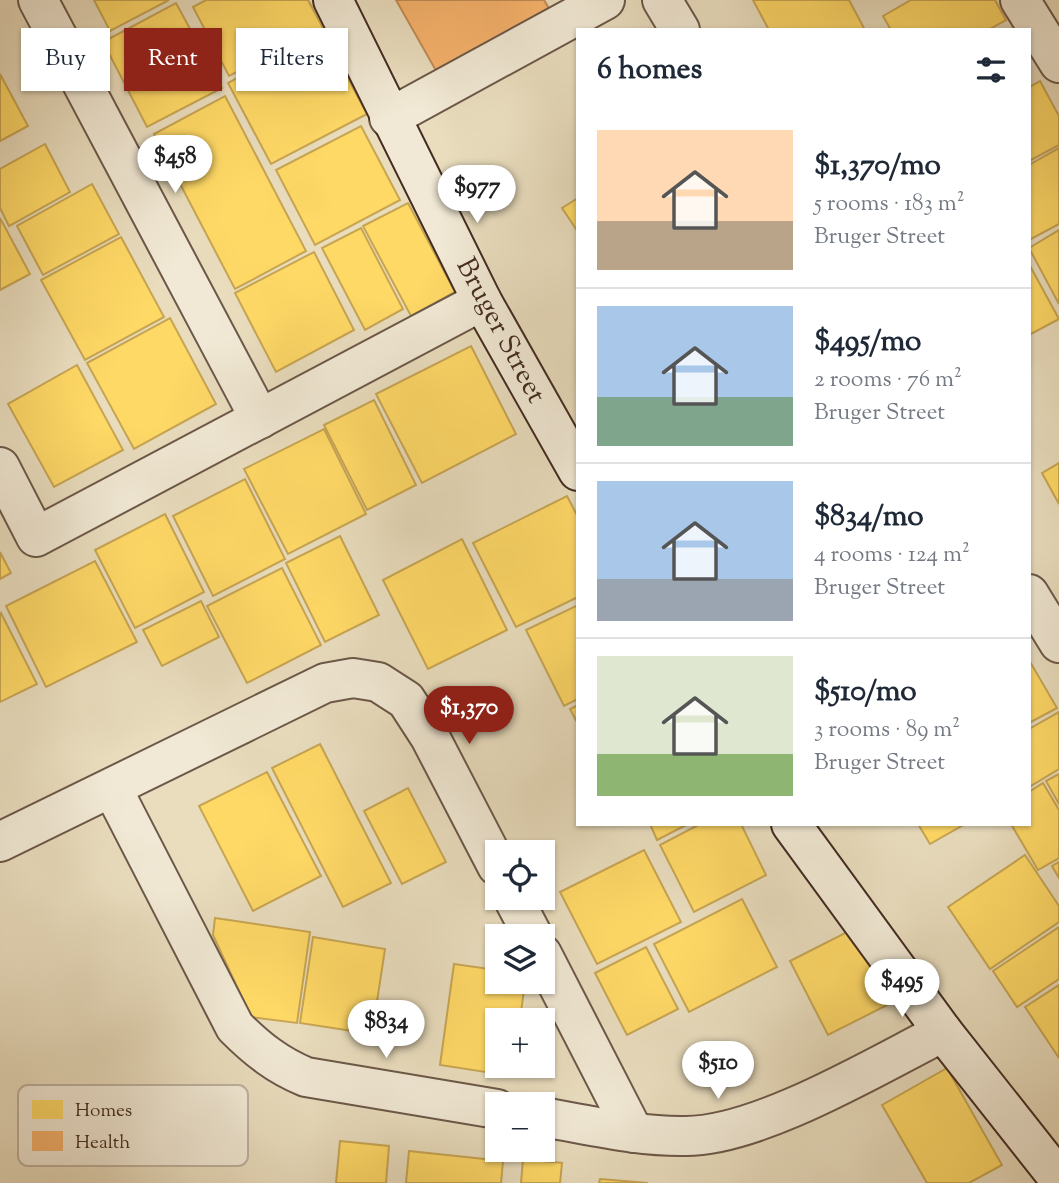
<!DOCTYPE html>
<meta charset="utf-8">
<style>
:root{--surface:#fff;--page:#f6f6f7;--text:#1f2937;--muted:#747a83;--line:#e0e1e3;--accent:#8f2418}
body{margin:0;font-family:"Sorts Mill Goudy",serif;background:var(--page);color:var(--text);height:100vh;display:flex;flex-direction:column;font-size:26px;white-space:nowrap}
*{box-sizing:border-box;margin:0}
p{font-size:23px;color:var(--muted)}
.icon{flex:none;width:38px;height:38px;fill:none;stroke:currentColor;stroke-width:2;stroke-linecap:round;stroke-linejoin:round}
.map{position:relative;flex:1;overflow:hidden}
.side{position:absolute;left:576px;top:28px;width:455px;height:798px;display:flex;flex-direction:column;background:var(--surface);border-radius:0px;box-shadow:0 2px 5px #0004}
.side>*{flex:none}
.banner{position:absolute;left:21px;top:28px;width:450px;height:63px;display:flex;gap:14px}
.fabs{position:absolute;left:485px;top:840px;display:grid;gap:14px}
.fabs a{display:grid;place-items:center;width:70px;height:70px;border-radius:0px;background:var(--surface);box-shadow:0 2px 5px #0004;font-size:35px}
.price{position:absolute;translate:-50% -60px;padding:0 16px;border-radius:24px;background:#fff;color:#222;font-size:23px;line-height:46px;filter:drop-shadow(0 2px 4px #0008)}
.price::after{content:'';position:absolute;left:50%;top:42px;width:21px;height:16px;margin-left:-10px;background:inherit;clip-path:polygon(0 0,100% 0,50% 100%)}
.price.current{background:var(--accent);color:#fff}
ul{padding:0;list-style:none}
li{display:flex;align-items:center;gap:21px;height:175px;padding:0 21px}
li+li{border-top:2px solid var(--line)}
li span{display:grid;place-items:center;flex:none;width:196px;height:140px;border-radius:0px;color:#555}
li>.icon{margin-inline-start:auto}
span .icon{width:84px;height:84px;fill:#fffc;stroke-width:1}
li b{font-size:30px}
h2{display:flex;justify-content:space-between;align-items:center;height:84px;padding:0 21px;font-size:30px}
.chip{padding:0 24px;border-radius:0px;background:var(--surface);box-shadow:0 2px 5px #0004;font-size:24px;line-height:63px}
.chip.current{background:var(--accent);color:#fff}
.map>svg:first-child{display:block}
</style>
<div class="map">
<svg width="1059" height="1183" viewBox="0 0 1059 1183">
<rect width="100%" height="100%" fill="#e9ddbe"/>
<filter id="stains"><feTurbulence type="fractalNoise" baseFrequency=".00286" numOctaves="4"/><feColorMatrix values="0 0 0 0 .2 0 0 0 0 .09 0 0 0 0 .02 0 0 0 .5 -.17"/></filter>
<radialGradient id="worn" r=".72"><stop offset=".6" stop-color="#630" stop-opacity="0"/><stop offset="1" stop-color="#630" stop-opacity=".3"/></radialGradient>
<g fill="#ffd966" stroke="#c7a552" stroke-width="2">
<polygon points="94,0 169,0 110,31"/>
<polygon points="206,0 308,0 323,28 229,76 193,7"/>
<polygon points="753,0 849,0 865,30 769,30"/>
<polygon points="911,0 995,0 1006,20 988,30 891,30 883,16"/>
<polygon points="176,3 222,88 147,127 103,42"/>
<polygon points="323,32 367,114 271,164 228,83"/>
<polygon points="0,74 28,126 0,141"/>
<polygon points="1040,81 1059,116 1059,145 1029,161 1029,87"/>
<polygon points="225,96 306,251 235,289 154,134"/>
<polygon points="361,126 400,200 315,245 276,170"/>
<polygon points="45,144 70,192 9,226 0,208 0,169"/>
<polygon points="1059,148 1059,224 1029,240 1029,165"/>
<polygon points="92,184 119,234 43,275 17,226"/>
<polygon points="578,198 578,232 562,208"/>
<polygon points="408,203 455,292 411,316 363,226"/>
<polygon points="0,218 30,274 0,290"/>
<polygon points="361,228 403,309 365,330 322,248"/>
<polygon points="1059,230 1059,304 1029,248"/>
<polygon points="121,237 164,317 85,360 41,280"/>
<polygon points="314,252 354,330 276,372 235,293"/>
<polygon points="1029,264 1059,319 1029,335"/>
<polygon points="170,318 216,404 134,449 87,363"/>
<polygon points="471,346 516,434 422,483 376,394"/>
<polygon points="77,365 123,450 54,487 8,404"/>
<polygon points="374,400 416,485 367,510 324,425"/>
<polygon points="324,429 366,514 288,554 244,469"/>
<polygon points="1059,463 1059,504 1042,473"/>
<polygon points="245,479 285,559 213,596 173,516"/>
<polygon points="567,496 578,517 578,597 516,627 473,543"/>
<polygon points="165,514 204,592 135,628 95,550"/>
<polygon points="340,536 379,615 325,642 286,563"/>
<polygon points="462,539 507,630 428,669 383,580"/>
<polygon points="0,552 11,573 0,579"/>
<polygon points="95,561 137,642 46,687 6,606"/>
<polygon points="282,568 321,645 247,683 207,606"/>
<polygon points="201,601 219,637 162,666 143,630"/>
<polygon points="578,605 578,699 564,706 526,630"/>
<polygon points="1,613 37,684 0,702 0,614"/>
<polygon points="1029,660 1057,708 1029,723"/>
<polygon points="578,705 578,724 570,709"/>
<polygon points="1059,712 1059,769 1029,787 1029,729"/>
<polygon points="320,744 391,883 343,907 272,768"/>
<polygon points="267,772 321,876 253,911 199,806"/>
<polygon points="1059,774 1059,804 1046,781"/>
<polygon points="1043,783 1059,810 1059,858 1038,870 1011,824 1029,824 1029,792"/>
<polygon points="408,788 446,862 402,884 364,811"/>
<polygon points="650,824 688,824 657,840"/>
<polygon points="700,824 741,824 766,875 694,912 660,845"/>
<polygon points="918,824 965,824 930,844"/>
<polygon points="644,850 681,922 597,964 560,892"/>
<polygon points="1025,855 1059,906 1059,922 990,969 948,907"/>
<polygon points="1059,862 1059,878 1052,866"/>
<polygon points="742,899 777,967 689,1012 654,944"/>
<polygon points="215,918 310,932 297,1023 251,1017 213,935"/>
<polygon points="1059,927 1059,979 1017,1007 993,971"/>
<polygon points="853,929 891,1003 828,1035 790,961"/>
<polygon points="313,937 385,949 372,1034 300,1023"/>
<polygon points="646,947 678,1009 627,1035 595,973"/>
<polygon points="454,964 497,970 497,982 525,982 520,1020 497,1020 497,1066 514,1066 512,1076 440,1065"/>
<polygon points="1059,985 1059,1058 1025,1007"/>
<polygon points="947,1068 1002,1165 969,1183 927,1183 882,1105"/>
<polygon points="340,1141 389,1146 386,1183 336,1183"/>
<polygon points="409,1151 503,1161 501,1183 406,1183"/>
<polygon points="523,1159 562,1163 560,1183 521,1183"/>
<polygon points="600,1179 648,1183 599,1183"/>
</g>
<polygon fill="#f6b26b" stroke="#c08a55" stroke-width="2" points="396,0 544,0 551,12 439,76"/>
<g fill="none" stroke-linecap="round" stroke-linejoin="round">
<g stroke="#6c5849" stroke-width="42">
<g id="street">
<polyline points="38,0 260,419"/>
<polyline points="662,0 680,30"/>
<polyline points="1020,0 1059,63"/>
<polyline points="389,118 605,0"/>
<polyline points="0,467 36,537 482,301"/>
<polyline points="1029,594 1059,643"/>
<path d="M112,788L235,1027C257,1049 277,1065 306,1077L497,1109"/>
<polyline points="0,842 325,683 353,678 378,682 406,700 430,737 497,866"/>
<polyline points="513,898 533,936"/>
<polyline points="542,954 634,1133"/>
<path d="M542,1117C590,1125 638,1137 686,1136C759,1136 876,1066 943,1032"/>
</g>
</g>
<g stroke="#432b22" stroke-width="42">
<g id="secondary">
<polyline points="333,0 482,301 578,471"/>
<polyline points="791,824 943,1032 1059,1179"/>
</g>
</g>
<use href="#street" stroke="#f1e9d5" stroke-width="38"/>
<use href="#secondary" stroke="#f1e9d5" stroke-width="38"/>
</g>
<g text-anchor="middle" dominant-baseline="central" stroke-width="7" stroke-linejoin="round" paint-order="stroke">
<g font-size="28" fill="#432b22" stroke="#f1e9d5">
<text transform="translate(500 331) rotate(62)">Bruger Street</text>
</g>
</g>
<rect x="18" y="1085" width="230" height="81" rx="10" fill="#f1e9d5" stroke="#bdb09f" stroke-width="2"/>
<rect x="32" y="1100" width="31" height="19" fill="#ffd966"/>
<rect x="32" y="1131" width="31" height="20" fill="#f6b26b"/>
<g font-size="19" fill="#432b22">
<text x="75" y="1116">Homes</text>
<text x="75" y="1148">Health</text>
</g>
<rect width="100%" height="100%" filter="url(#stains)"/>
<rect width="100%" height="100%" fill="url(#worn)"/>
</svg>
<div class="fabs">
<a><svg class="icon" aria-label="locate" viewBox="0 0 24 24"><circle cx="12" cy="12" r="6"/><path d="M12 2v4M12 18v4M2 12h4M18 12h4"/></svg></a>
<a><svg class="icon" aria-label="layers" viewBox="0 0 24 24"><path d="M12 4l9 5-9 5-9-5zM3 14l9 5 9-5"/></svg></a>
<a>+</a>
<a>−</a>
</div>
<b class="price" style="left:175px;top:195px">$458</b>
<b class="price" style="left:477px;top:225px">$977</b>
<b class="price current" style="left:469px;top:746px">$1,370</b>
<b class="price" style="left:902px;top:1019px">$495</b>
<b class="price" style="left:386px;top:1060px">$834</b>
<b class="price" style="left:718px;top:1101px">$510</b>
<div class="banner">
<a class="chip">Buy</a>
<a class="chip current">Rent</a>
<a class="chip">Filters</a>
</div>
<section class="side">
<h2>6 homes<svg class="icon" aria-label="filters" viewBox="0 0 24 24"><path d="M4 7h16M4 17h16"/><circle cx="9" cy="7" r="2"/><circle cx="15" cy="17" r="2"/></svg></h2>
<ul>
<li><span style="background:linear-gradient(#ffd9b3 65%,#b9a48a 0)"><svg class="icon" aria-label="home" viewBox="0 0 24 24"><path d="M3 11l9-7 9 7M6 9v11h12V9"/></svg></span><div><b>$1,370/mo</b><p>5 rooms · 183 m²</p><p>Bruger Street</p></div></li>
<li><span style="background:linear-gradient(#a9c7e8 65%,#7fa58c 0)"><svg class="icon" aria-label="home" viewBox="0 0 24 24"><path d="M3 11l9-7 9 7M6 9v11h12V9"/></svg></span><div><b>$495/mo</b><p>2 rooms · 76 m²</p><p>Bruger Street</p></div></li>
<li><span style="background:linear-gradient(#a9c7e8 70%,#9aa5b1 0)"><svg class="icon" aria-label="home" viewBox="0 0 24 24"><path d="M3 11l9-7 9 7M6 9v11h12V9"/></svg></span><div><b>$834/mo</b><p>4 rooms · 124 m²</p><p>Bruger Street</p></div></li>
<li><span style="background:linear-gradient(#dfe7d0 70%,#8fb573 0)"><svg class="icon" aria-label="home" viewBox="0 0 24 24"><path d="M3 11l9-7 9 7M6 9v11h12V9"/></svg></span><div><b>$510/mo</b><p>3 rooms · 89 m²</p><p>Bruger Street</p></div></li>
</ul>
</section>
</div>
